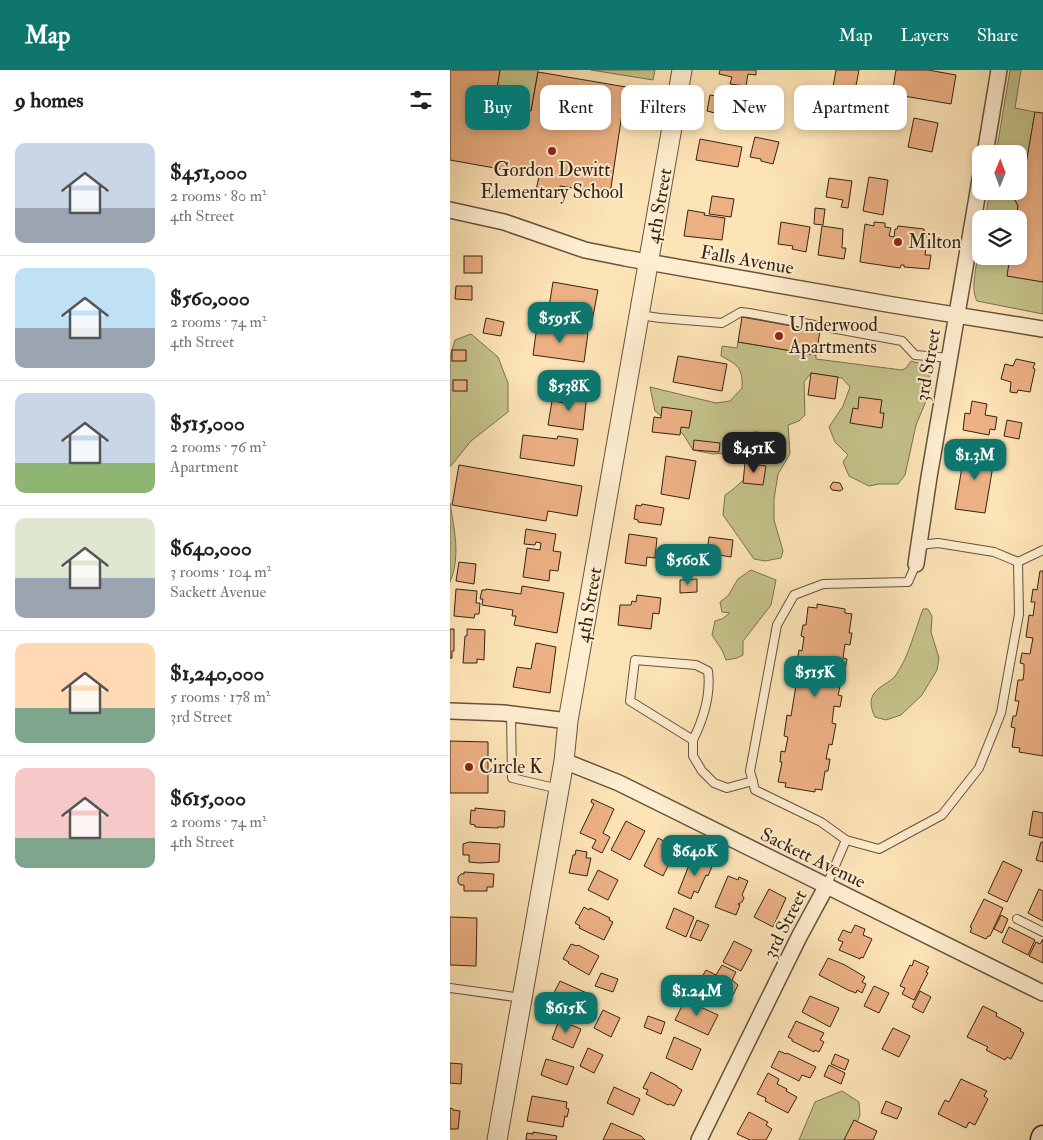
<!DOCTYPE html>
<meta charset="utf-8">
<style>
:root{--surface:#fff;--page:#f6f6f6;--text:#202124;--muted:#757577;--line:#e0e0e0;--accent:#0f766e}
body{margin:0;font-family:"IM FELL Double Pica",serif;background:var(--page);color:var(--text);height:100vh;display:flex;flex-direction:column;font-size:19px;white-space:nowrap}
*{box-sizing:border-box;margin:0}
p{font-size:16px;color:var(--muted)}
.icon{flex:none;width:28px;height:28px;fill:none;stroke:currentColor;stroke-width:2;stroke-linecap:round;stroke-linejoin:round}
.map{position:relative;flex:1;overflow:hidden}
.sheet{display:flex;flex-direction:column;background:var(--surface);width:450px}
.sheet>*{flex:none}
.top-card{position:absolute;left:15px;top:15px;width:475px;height:45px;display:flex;gap:10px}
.needle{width:32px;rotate:1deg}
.controls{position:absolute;left:522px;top:75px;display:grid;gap:10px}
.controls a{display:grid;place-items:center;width:55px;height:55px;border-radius:10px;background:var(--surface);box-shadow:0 2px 8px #0003;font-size:25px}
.price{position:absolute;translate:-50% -42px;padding:0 11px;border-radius:10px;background:var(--accent);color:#fff;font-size:16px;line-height:32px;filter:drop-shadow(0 1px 2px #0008)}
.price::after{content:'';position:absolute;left:50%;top:30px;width:15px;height:11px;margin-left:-8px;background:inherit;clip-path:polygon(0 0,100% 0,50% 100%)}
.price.on{background:#222;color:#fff}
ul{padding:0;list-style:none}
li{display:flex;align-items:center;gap:15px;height:125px;padding:0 15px}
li+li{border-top:1px solid var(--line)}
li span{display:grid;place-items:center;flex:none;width:140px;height:100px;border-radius:10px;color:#555}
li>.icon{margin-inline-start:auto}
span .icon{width:60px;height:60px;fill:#fffc;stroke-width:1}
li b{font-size:21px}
h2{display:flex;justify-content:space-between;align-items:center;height:60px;padding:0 15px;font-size:21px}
.pill{padding:0 18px;border-radius:10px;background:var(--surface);box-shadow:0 2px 8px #0003;font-size:18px;line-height:45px}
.pill.on{background:var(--accent);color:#fff}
header{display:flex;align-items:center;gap:30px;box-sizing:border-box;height:70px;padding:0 25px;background:var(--accent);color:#fff}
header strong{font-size:24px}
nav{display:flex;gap:28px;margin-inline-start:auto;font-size:18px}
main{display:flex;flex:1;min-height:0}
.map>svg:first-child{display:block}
</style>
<header>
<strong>Map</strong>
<nav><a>Map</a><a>Layers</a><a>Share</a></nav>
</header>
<main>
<section class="sheet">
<h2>9 homes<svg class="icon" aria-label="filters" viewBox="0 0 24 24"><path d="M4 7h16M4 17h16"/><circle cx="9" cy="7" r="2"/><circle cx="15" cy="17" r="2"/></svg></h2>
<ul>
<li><span style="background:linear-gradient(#c9d6e8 65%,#9aa5b1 0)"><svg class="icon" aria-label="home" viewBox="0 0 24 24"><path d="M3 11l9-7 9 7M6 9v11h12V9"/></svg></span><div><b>$451,000</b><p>2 rooms · 80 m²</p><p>4th Street</p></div></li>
<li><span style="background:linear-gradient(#bfe0f5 60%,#9aa5b1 0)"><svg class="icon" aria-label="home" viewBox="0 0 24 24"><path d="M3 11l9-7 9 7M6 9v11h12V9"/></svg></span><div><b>$560,000</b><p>2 rooms · 74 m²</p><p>4th Street</p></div></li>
<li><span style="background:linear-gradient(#c9d6e8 70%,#8fb573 0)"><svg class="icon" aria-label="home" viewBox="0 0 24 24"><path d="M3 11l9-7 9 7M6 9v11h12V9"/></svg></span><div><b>$515,000</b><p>2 rooms · 76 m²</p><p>Apartment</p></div></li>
<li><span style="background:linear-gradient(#dfe7d0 60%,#9aa5b1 0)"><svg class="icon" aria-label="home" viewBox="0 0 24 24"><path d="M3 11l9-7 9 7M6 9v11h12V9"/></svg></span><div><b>$640,000</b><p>3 rooms · 104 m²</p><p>Sackett Avenue</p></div></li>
<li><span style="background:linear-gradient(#ffd9b3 65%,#7fa58c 0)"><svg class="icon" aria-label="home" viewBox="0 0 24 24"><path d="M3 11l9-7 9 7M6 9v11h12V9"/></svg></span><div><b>$1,240,000</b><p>5 rooms · 178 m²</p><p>3rd Street</p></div></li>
<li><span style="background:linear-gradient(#f6c9c9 70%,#7fa58c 0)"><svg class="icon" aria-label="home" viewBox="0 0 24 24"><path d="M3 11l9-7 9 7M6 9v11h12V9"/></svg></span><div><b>$615,000</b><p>2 rooms · 74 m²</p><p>4th Street</p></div></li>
</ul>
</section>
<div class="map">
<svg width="593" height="1070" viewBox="0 0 593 1070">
<rect width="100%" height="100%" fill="#fde4b6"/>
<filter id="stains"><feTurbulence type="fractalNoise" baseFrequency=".004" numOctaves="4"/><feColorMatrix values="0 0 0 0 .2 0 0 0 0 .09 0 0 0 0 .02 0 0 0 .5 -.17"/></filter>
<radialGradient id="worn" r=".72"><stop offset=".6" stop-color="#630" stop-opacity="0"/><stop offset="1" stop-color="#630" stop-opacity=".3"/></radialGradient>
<g fill="#c4c28a" stroke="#7c7250">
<polygon points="50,0 88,0 81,41 44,35"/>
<polygon points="141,0 205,0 203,10"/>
<polygon points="560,0 571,0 565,38 585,42 573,112 569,114 569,84 546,84"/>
<polygon points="540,121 566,121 565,130 568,136 566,149 535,149"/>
<path d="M531,170V186H560L593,212V244L527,231C519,218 529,185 531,170Z"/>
<polygon points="21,264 48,287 58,313 58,342 21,371 0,397 0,287 5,270"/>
<path d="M288,272L366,285V289L452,300L456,298L461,291L472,294L480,307L481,319L466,355L455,405L448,414H429L419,416L399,406L393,392L398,385L385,372L379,357L393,336L400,317L392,308L361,303L354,312L355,345L349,351L338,355L340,384L328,404L324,429V450L333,481L331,488L315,491L304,489L273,445L275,425C293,414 307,394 320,377L319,367L306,361L292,368L285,379L276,383L263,384L243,380L233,364L205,341L200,317L266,333L280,331L292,318C293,298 288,295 271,286L272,276L287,278Z"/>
<path d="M0,433C4,460 11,485 0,512Z"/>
<polygon points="301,500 326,510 321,535 293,571 293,585 287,588 276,590 272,580 262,565 265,551 272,549 280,543 272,542 270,532 278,526 288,509"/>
<path d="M473,539H478L482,546L481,562L489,588L487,600L472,625L451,645L436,650L425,647C422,641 419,632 423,625C428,616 440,613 446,605C459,586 465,560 473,539Z"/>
<polygon points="392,1021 409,1032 410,1045 399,1070 349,1070 365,1032"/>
</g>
<g fill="#ecb083" stroke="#342316">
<polygon points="0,0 50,0 44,35 81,41 88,2 176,17 160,124 110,116 108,129 85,125 89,106 0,90"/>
<polygon points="270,0 306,0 306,5 298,4 296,16 280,14 282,7 269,4"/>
<polygon points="386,0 409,0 404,26 382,22"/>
<polygon points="446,0 478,0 506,5 501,34 442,24"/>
<polygon points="266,24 301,30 297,51 257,41 260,25 266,26"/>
<polygon points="416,35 432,38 430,53 414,51"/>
<polygon points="585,42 593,43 593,212 557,206 560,186 569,186 569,149 566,149 568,136 565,130 566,121 569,121 569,114 573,112"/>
<polygon points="464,48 488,53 482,82 458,77"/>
<polygon points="305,67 329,72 323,94 311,91 311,89 300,87"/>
<polygon points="250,69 292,77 288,97 246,90"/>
<polygon points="419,107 438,110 433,145 413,141"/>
<polygon points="379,108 402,111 398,138 391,137 393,130 376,127"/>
<polygon points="262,126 284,129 281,147 259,144"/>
<polygon points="365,138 375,139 373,155 364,154"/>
<polygon points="238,140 255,143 254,145 275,148 272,170 234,166"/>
<polygon points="331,152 360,157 356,182 342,179 343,176 328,174"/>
<polygon points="424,152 435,153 435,157 441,158 439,166 444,167 445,159 447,159 448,156 474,159 474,161 477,162 476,164 484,165 482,178 476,177 475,185 481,185 479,199 454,197 454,195 451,195 450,198 410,192 415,154 424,156"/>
<polygon points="372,156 393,159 392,178 396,178 394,189 368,185"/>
<rect x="14" y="186" width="18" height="17"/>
<polygon points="103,212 148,220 142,251 98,243"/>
<polygon points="6,216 22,216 22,230 5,229"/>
<polygon points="292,247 370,261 366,285 288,272"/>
<polygon points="36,248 54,252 51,266 33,263"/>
<polygon points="87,256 138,263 134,292 83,285"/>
<rect x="2" y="280" width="14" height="11"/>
<polygon points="228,286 277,294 272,321 223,312"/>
<polygon points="566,289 585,293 583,298 585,299 580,322 568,320 567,323 560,322 561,312 551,309 555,294 563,296"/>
<polygon points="361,303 388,307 385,329 358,325"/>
<rect x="3" y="310" width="14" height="11"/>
<polygon points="122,321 137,324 133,360 98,355 102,331 115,333 117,324 121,324"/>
<polygon points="409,327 432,330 430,343 434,343 432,358 400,353 403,338 408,339"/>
<polygon points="522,331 537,334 535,345 547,347 545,360 540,359 539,365 513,360 515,343 520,344"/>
<polygon points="212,337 242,341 239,358 231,357 230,365 202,362 204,347 211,348"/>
<polygon points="557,350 572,353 569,369 554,366"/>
<polygon points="73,365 107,369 108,366 128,369 124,396 70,388"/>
<polygon points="244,370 270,373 269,382 243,380"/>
<polygon points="515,379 545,384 535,443 505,439"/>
<polygon points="216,386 246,391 239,429 211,424"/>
<polygon points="295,393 316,396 313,415 293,413"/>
<polygon points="9,395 132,416 127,446 98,441 96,451 2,435"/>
<polygon points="383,412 390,413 393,419 390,421 382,420 380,417"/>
<polygon points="192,434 214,438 211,455 188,452 188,450 184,449 186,435 191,436"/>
<polygon points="76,459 106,464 103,481 111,482 108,501 100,500 99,511 73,507 77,478 90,480 91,473 86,472 85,475 74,474"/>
<polygon points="179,464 207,468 205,488 197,487 196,496 175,493"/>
<polygon points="259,467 283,470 281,487 257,483"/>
<polygon points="9,492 26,494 24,514 6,511"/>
<polygon points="590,501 593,501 593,686 569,682 570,678 562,677 565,658 561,657 563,646 566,646 569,631 565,631 568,610 573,610 574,602 574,594 570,593 572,583 580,584 583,568 576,567 579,545 583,546 585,532 581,532 583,519 587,520"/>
<polygon points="247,509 247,522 230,523 230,510"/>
<polygon points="72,516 114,523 107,563 64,555 66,546 62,546 63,540 32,535 33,529 30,529 32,520 36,520 36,519 71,524"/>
<polygon points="6,519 27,521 26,533 30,533 29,544 25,544 24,548 4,546"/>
<polygon points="187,525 211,528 209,544 203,543 201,559 168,555 170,535 181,535 182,531 186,532"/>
<polygon points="367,534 395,539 395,543 402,544 399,563 402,563 400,575 395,574 393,588 397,589 393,611 389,610 388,617 390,617 388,625 392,626 390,637 384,636 382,653 386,654 382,675 379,674 376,689 380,689 378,701 375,701 372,720 365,719 365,722 335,717 336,713 328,712 332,692 330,692 331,681 335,682 338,667 334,666 337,645 341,646 348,603 345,602 349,580 352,581 354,567 351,566 353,555 356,555 358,537 367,538"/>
<polygon points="0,559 4,559 4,581 2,581 2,588 0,588"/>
<polygon points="17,559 35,560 34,590 27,589 27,593 13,593 15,566 17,566"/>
<polygon points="86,573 106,577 100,623 63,617 67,597 81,599"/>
<polygon points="0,671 38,672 38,723 0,723"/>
<polygon points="142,729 164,739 153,763 160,767 152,783 142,778 146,770 130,763 144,734 141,732"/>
<polygon points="25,738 55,741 54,757 48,757 48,758 25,757 25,755 20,754 21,740 25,741"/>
<polygon points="583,741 593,743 593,768 579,765"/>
<polygon points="176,751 195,761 180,790 161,780"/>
<polygon points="208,768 227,778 213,806 194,796"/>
<polygon points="19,772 50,774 49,792 30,793 19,792 19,785 13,785 13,774"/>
<polygon points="591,772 593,772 593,792 586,790"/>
<polygon points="126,780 137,782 136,788 141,788 137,806 119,803 123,785 125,785"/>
<polygon points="243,785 263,794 258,806 256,805 248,823 244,821 241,829 228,823"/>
<polygon points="553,791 572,800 557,832 538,823"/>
<polygon points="148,800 168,810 158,830 138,820"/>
<polygon points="14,802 44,804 43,817 37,817 37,821 14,821 14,815 10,815 8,812 8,807 11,804 14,804"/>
<polygon points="278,806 288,810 289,807 298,811 292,825 294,828 292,832 288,834 290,835 286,845 265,837"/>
<polygon points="319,819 336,828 323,857 304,847"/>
<polygon points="589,819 593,821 593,851 578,843"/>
<polygon points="534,829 553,838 540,866 538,866 536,869 520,862 522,858 520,857"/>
<polygon points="134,837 139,840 140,838 160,848 159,850 163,852 154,870 129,858 130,856 125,853"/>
<polygon points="224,838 244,847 236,867 216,858"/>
<polygon points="551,845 558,849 552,863 544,859"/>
<polygon points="0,847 27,848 26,896 0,895"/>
<polygon points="247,850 259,855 251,871 240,867"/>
<polygon points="405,855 415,859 413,865 422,869 413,888 411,887 410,889 389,880 393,872 388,870 393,860 401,863"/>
<polygon points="559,857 585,870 578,885 552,872"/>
<polygon points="593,869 593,893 579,886 586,872 590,874"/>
<polygon points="284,871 302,880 291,901 273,892"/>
<polygon points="121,874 127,876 128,875 149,886 139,905 118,893 119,892 113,889"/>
<polygon points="378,888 395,895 415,907 412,912 416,914 412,923 407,920 406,923 398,920 369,905"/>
<polygon points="464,890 479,897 476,902 478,903 464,930 452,924 455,918 450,916 460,895 462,896"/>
<polygon points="272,895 286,902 282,910 288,915 283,925 281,924 279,930 275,928 273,934 254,925 255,924 249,921 253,914 249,912 256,900 266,905"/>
<polygon points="151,903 168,909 163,922 145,916"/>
<polygon points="110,911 139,924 130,943 108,932 109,930 102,927"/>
<polygon points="216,912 230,918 226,928 211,922"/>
<polygon points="424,916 439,923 429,943 414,936"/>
<polygon points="470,921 481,927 473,943 462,937"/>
<polygon points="360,926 389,938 380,957 352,942"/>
<polygon points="235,930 268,945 258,965 225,950"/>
<polygon points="533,936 547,943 546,946 571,959 570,961 574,963 561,989 557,987 555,990 536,980 538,977 517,967"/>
<polygon points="153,940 170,948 161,967 144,958"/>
<polygon points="198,946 215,952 211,964 194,957"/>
<polygon points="109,950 131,959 123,978 102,969"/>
<polygon points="346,951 374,963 370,970 374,972 369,982 365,980 364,982 342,971 342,969 338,967"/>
<polygon points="443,958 460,966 449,987 432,979"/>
<polygon points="224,967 251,979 242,1000 216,988"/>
<polygon points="138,978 153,985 144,1003 130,996"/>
<polygon points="329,981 336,984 337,983 366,997 360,1008 352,1005 349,1011 321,997"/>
<polygon points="385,984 399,990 395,1000 381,994"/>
<polygon points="96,989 124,997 117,1015 91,1005"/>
<polygon points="0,993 12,994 11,1014 0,1013"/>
<polygon points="379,995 395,1003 391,1014 374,1006"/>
<polygon points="201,1002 227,1016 227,1017 232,1020 224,1036 220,1034 218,1035 196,1024 198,1020 193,1018"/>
<polygon points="318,1003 329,1009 327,1014 337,1019 336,1021 347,1027 338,1043 315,1031 316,1028 307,1024"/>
<polygon points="511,1009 537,1021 534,1026 538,1029 525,1055 519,1052 516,1058 488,1044 495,1030 499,1032"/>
<polygon points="164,1017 190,1029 183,1045 157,1033"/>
<polygon points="82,1026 117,1032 116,1038 119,1039 117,1047 115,1046 113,1057 77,1051"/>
<polygon points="436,1031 452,1038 447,1049 431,1043"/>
<polygon points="0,1038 3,1039 3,1040 10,1041 8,1059 0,1059"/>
<polygon points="299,1042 318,1052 316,1055 322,1059 316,1070 300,1070 287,1064"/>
<polygon points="404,1050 427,1061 423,1070 394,1070"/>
<polygon points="161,1053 191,1066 195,1070 153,1070"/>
<polygon points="83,1062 107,1066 106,1070 76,1070 77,1063 83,1064"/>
</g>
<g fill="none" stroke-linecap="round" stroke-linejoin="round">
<g stroke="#66533e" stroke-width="10">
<g id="service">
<polyline points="189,245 210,248 272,253 291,242 299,243 452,271 465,285 500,288"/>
<polyline points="568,492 593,480"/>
<polyline points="466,494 458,512 373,514 344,525 327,555 300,701 305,720 371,752 396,770 429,779 492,745 529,698 551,643 569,544 568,492 544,482 488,473 469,475"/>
<polyline points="61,644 62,708 109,719"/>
<path d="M243,670C254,648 261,625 258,601L246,595L185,590L180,631L243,670V686L252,701L264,713L277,718L303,711"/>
<polyline points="376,817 396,770"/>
<polyline points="567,849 593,862"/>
<polyline points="0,918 72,928"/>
</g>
</g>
<g stroke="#66533e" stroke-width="18">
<g id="minor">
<polyline points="535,84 549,0"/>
<polyline points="0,140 54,152 135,180 175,188 443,235 593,259"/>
<polyline points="466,494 479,407 531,104"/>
<polyline points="0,641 54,643 118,651"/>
<polyline points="114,691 169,713 593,923"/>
<polyline points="249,1070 349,867 376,817"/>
</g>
</g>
<g stroke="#66533e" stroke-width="21">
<polyline id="tertiary" points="47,1070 114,691 118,651 232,0"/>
</g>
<g stroke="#342316" stroke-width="25">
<polyline id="secondary" points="592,1070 593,1067"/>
</g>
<use href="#service" stroke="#feedd0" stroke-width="8"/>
<use href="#minor" stroke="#feedd0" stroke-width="15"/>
<use href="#tertiary" stroke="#feedd0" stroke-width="19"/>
<use href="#secondary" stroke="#feedd0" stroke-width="22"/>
</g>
<g fill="#8f2418" stroke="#feedd0" stroke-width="2">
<circle cx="102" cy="81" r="5"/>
<circle cx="448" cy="172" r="5"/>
<circle cx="329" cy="266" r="5"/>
<circle cx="19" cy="697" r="5"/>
</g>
<g text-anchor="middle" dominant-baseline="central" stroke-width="4" stroke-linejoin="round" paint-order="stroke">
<g font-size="19" fill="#342316" stroke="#feedd0" text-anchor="start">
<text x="102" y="100" text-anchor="middle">Gordon Dewitt<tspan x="102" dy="22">Elementary School</tspan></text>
<text x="458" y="172">Milton</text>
<text x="339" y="255">Underwood<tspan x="339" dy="22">Apartments</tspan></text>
<text x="29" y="697">Circle K</text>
</g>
<g font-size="19" fill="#342316" stroke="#feedd0">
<text transform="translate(209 136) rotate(-80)">4th Street</text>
<text transform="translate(297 190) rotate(10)">Falls Avenue</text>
<text transform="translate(478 295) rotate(-80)">3rd Street</text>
<text transform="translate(139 535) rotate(-80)">4th Street</text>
<text transform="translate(363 788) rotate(26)">Sackett Avenue</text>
<text transform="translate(335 854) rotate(-63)">3rd Street</text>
</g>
</g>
<rect width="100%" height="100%" filter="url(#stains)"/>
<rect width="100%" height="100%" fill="url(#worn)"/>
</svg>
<div class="controls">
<a><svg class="needle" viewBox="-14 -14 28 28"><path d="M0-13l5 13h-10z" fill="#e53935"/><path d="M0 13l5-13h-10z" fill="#757577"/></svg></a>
<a><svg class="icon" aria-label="layers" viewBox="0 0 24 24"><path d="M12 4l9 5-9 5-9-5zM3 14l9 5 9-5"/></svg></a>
</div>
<b class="price" style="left:110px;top:274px">$595K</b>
<b class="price" style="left:119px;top:342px">$538K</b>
<b class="price on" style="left:304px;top:404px">$451K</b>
<b class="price" style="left:525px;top:411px">$1.3M</b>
<b class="price" style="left:238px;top:516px">$560K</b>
<b class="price" style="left:365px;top:628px">$515K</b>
<b class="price" style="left:245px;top:807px">$640K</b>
<b class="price" style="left:247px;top:947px">$1.24M</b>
<b class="price" style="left:116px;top:964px">$615K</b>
<div class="top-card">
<a class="pill on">Buy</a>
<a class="pill">Rent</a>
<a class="pill">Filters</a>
<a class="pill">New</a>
<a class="pill">Apartment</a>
</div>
</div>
</main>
